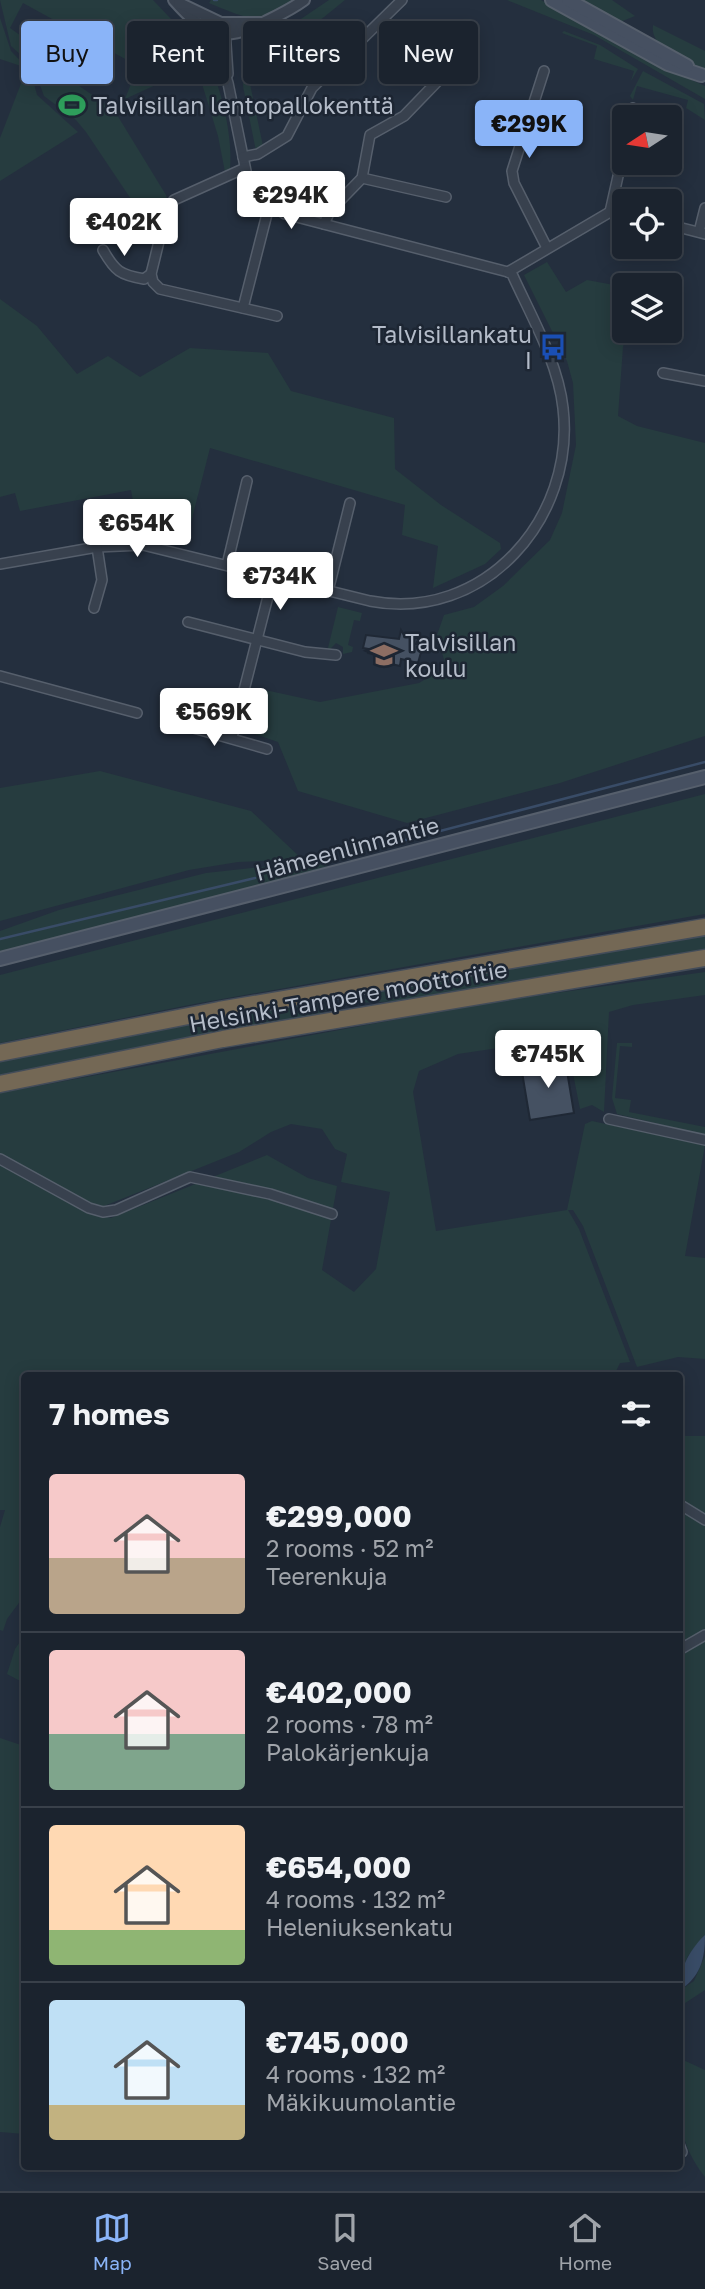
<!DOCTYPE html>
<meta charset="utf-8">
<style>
:root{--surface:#1b232e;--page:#282f3a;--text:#f1f3f6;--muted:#a0a4aa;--line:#39404a;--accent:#8ab4f8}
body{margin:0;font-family:"Golos Text",sans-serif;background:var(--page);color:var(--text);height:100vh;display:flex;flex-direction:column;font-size:26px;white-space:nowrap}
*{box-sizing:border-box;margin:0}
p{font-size:23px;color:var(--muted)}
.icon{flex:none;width:38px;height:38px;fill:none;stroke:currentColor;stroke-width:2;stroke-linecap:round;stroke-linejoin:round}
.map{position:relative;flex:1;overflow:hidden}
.drawer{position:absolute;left:21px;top:1372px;width:662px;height:798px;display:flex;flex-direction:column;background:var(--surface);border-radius:7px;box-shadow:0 4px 18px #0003,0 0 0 2px var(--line)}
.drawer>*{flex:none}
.banner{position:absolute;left:21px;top:21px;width:663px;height:63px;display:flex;gap:14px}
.needle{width:46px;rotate:258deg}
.controls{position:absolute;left:612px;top:105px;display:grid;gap:14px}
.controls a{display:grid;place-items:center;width:70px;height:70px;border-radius:7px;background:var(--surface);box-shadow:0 4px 18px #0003,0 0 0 2px var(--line);font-size:35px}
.price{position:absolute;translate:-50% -60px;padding:0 16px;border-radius:7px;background:#fff;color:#222;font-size:23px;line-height:46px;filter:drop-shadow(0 2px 4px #0008)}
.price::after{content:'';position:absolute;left:50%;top:42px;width:21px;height:16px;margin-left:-10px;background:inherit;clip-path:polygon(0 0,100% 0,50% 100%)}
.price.active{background:var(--accent);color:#111}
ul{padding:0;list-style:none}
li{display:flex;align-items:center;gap:21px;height:175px;padding:0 28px}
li+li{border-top:2px solid var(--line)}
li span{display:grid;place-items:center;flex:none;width:196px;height:140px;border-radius:7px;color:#555}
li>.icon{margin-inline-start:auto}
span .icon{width:84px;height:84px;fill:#fffc;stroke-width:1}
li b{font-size:30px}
h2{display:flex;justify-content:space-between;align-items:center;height:84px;padding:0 28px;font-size:30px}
.tag{padding:0 24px;border-radius:7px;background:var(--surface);box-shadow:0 4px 18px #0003,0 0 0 2px var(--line);font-size:24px;line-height:63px}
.tag.active{background:var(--accent);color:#111}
.dock{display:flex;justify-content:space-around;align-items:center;height:98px;border-top:2px solid var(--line);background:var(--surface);font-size:19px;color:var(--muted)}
.dock a{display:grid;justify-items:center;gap:4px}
.dock .active{color:var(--accent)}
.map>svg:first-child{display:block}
</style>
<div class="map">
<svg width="705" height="2191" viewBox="0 0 705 2191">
<rect width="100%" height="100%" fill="#242f3e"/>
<g fill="#263c3f">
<path d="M0,0H153L188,37L190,32C216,61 234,131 230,170L225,172L218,136L199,74L177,70L160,83L125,99L138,66L23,3L10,28L42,51L46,63L114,110L166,195L168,202L158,230L149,226L86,132L76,120L44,96L33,66L11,46Z"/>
<path d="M211,0H297C253,24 253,21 209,3Z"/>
<polygon points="329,0 345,0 297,39 250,84 263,146 256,151 243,86 244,73 257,42 292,25"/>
<polygon points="507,0 541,0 657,64 705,86 705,99 594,35"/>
<polygon points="575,0 612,0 635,16 620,22"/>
<polygon points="0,18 11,51 31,72 37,95 78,132 0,181 0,138 27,68 0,59"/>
<path d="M653,25L705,51V70C688,61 649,49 653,25Z"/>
<polygon points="564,31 600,45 638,69 631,81 634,71 594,59 597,46 562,33"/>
<polygon points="643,71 704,104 705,120 686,108 688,100 637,86 633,100 630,96"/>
<polygon points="547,262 566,292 587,280 625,287 625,331 628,331 623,347 618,416 637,426 705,443 705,736 560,783 407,823 298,791 278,742 243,730 256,688 320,702 419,683 446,667 437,635 444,615 474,607 503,586 550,540 562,513 576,445 573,383 567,361 524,275"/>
<polygon points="0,299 37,326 77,374 108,356 140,377 190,348 268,353 291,391 394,418 395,469 441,505 500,543 501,549 485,564 433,588 438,546 402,535 405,505 210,448 185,546 161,540 160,543 125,539 124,535 139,532 131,490 20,511 15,493 0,497"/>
<polygon points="338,607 362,613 360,621 354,620 348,645 353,647 352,652 343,654 343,647 336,643 327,652"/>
<polygon points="100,771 251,811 302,859 238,862 189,870 0,921 0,788"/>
<polygon points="705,794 705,914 194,1004 0,1043 0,975"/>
<polygon points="326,860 328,865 320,870 0,952 0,931 59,910 206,873"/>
<polygon points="705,933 705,950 405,1001 357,1003 399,985"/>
<polygon points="705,972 705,995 633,1005 609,1012 604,1112 592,1105 580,1109 566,1038 458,1054 419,1071 413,1092 436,1231 567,1210 585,1124 592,1121 705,1145 685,1256 705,1258 705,1359 678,1357 637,1367 583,1226 573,1210 568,1210 579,1229 630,1362 620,1363 614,1375 24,1376 24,1596 7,1619 3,1631 0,1630 0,1527 5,1510 0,1510 0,1164 89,1213 111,1218 267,1155 308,1178 337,1186 322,1270 354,1292 376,1269 390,1192 341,1182 347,1154 335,1149 322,1129 291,1124 271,1132 239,1152 99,1208 0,1156 0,1093 485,1003"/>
<polygon points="303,1001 325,1004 330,1009 306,1019 0,1077 0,1059"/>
<polygon points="617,1043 632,1043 632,1047 620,1046 615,1098 631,1100 629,1112 705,1127 705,1135 617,1114 612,1098"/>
<polygon points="679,1436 705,1436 705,1515 679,1501"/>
<polygon points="679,1507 705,1523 705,1935 688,1956 679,1976"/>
<polygon points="24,1636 24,1683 7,1674 15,1649"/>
<polygon points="0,1738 24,1746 24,2134 0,2132"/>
<polygon points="705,1956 705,1990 679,2007 679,1991 694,1981"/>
<path d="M679,2058L705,2070V2177C674,2138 679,2105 679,2058Z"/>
</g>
<path fill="#394c67" d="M705,1935C705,1960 700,1977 679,1991C679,1970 689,1950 705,1935Z"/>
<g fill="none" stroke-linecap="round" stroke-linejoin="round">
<g stroke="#394c67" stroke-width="2.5">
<polyline points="214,0 217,0"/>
<polyline points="398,842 705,762"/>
<polyline points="0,939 255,878"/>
</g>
</g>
<g fill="#455162" stroke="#1f2835" stroke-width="2">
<polygon points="401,630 405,637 413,637 418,639 416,644 423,645 418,663 401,659 400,666 387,663 388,658 368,653 369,649 363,648 366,635 399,639"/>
<polygon points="565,1059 574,1113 530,1120 521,1066"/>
</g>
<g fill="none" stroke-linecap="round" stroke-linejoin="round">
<g stroke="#565f6c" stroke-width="12">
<g id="minor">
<polyline points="219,27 218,51 228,83 247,176 261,197 285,214 508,272"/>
<polyline points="225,30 228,74"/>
<polyline points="544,71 512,171 514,183 547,248"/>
<polyline points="631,117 633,108"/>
<polyline points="243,157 258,154 287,136 312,88 402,0"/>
<polyline points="245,168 174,200 166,213 151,274 153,282 160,289 277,316"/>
<polyline points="362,178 446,197"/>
<polyline points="610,212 625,145"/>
<polyline points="324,224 330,211 362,178 370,135 404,116 461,57 472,41"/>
<polyline points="670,225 705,234"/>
<polyline points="699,232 705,208"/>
<path d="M103,250C115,271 120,275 144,279L151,274"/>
<polyline points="508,272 610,212 625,213"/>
<polyline points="243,308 267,214 272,206"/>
<polyline points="663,373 705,381"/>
<path d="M0,564L97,547L143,545L370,601C484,623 576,518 563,408C558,362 531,316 512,274L508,272"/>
<polyline points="227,565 247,481"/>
<polyline points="328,591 350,503"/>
<polyline points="94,608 102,580 97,547"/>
<polyline points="188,622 305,652 336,655"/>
<polyline points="0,676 137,713"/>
<polyline points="169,721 267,749"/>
<polyline points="232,737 273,577"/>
<polyline points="609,1119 705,1140"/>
<polyline points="0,1159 89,1208 103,1212 116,1210 190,1177 270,1194 332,1214"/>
<polyline points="679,1504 705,1520"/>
<polyline points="679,1650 705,1635"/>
<polyline points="679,2144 682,2152"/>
</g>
</g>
<g stroke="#565f6c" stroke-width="14">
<g id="tertiary">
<path d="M174,0C205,35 222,43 265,22C279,15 292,9 304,0"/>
<polyline points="179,3 221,23 262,23"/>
</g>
</g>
<g stroke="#565f6c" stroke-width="16">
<g id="secondary">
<polyline points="552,0 668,64 701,75"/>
<polyline points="568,0 687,66"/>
<polyline points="0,959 705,777"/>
</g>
</g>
<g stroke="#434c59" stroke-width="19">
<g id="motorway">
<polyline points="0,1053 219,1010 705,927"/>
<polyline points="0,1084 223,1039 705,958"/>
</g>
</g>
<use href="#minor" stroke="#38414e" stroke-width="9"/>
<use href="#tertiary" stroke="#38414e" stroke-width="10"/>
<use href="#secondary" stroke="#465061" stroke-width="12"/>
<use href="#motorway" stroke="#746855" stroke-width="16"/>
</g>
<defs>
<g id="stadium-bare" transform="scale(2.1)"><path d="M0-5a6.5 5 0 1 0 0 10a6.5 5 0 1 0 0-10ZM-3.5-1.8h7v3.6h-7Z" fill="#2e9e5b" stroke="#1d2633" stroke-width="2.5" paint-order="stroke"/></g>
<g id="bus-bare" transform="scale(2.1)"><path d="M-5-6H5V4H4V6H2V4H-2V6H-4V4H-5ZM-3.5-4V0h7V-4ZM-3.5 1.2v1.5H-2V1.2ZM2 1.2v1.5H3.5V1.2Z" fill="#1a4fb4" stroke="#1d2633" stroke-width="2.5" paint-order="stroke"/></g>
<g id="school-bare" transform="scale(2.1)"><path d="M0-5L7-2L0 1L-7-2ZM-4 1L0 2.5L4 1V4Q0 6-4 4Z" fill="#8d6e63" stroke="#1d2633" stroke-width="2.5" paint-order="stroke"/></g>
</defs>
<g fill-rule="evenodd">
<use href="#stadium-bare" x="72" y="105"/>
<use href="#bus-bare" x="553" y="347"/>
<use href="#school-bare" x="384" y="655"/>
</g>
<g text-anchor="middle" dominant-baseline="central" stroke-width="5" stroke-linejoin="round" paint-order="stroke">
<g font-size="23" fill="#b4bcc9" stroke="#1d2633" text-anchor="start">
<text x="93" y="105">Talvisillan lentopallokenttä</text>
<text x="532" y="334" text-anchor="end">Talvisillankatu<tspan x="532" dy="26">I</tspan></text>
<text x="405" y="642">Talvisillan<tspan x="405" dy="26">koulu</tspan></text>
</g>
<g font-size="23" fill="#b4bcc9" stroke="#1d2633">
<text transform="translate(347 848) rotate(-15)">Hämeenlinnantie</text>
<text transform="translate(348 996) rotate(-10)">Helsinki-Tampere moottoritie</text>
</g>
</g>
</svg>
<div class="controls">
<a><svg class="needle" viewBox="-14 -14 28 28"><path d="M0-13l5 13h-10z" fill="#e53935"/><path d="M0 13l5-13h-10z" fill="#a0a4aa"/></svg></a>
<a><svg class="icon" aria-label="locate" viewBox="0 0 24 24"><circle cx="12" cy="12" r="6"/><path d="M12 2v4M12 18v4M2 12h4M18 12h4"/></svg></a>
<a><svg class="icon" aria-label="layers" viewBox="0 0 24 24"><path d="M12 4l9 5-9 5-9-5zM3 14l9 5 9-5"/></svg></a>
</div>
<b class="price active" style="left:529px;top:160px">€299K</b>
<b class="price" style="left:291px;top:231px">€294K</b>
<b class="price" style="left:124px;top:258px">€402K</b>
<b class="price" style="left:137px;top:559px">€654K</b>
<b class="price" style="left:280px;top:612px">€734K</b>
<b class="price" style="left:214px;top:748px">€569K</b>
<b class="price" style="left:548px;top:1090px">€745K</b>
<div class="banner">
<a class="tag active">Buy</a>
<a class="tag">Rent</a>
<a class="tag">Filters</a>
<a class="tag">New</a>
</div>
<section class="drawer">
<h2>7 homes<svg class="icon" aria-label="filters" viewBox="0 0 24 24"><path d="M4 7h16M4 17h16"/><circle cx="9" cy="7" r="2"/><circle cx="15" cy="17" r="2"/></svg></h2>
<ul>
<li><span style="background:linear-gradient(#f6c9c9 60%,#b9a48a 0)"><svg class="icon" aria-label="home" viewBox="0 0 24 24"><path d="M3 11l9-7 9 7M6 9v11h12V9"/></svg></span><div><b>€299,000</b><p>2 rooms · 52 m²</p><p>Teerenkuja</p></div></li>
<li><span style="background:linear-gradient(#f6c9c9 60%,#7fa58c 0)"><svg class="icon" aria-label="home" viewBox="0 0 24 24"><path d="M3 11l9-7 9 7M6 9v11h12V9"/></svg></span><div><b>€402,000</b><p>2 rooms · 78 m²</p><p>Palokärjenkuja</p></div></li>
<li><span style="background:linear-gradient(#ffd9b3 75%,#8fb573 0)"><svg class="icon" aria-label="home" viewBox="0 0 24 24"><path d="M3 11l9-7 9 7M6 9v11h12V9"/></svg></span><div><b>€654,000</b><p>4 rooms · 132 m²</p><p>Heleniuksenkatu</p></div></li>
<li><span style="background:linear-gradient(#bfe0f5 75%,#c2b280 0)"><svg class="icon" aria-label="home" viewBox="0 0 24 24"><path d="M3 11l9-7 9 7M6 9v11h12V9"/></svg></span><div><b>€745,000</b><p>4 rooms · 132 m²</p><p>Mäkikuumolantie</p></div></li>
</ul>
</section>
</div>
<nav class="dock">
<a class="active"><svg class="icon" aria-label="map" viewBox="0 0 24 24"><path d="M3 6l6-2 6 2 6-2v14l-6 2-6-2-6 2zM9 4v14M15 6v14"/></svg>Map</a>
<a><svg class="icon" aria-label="saved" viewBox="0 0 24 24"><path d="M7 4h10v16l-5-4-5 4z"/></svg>Saved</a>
<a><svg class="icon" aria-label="home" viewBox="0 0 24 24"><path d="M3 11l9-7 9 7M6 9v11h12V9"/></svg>Home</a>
</nav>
